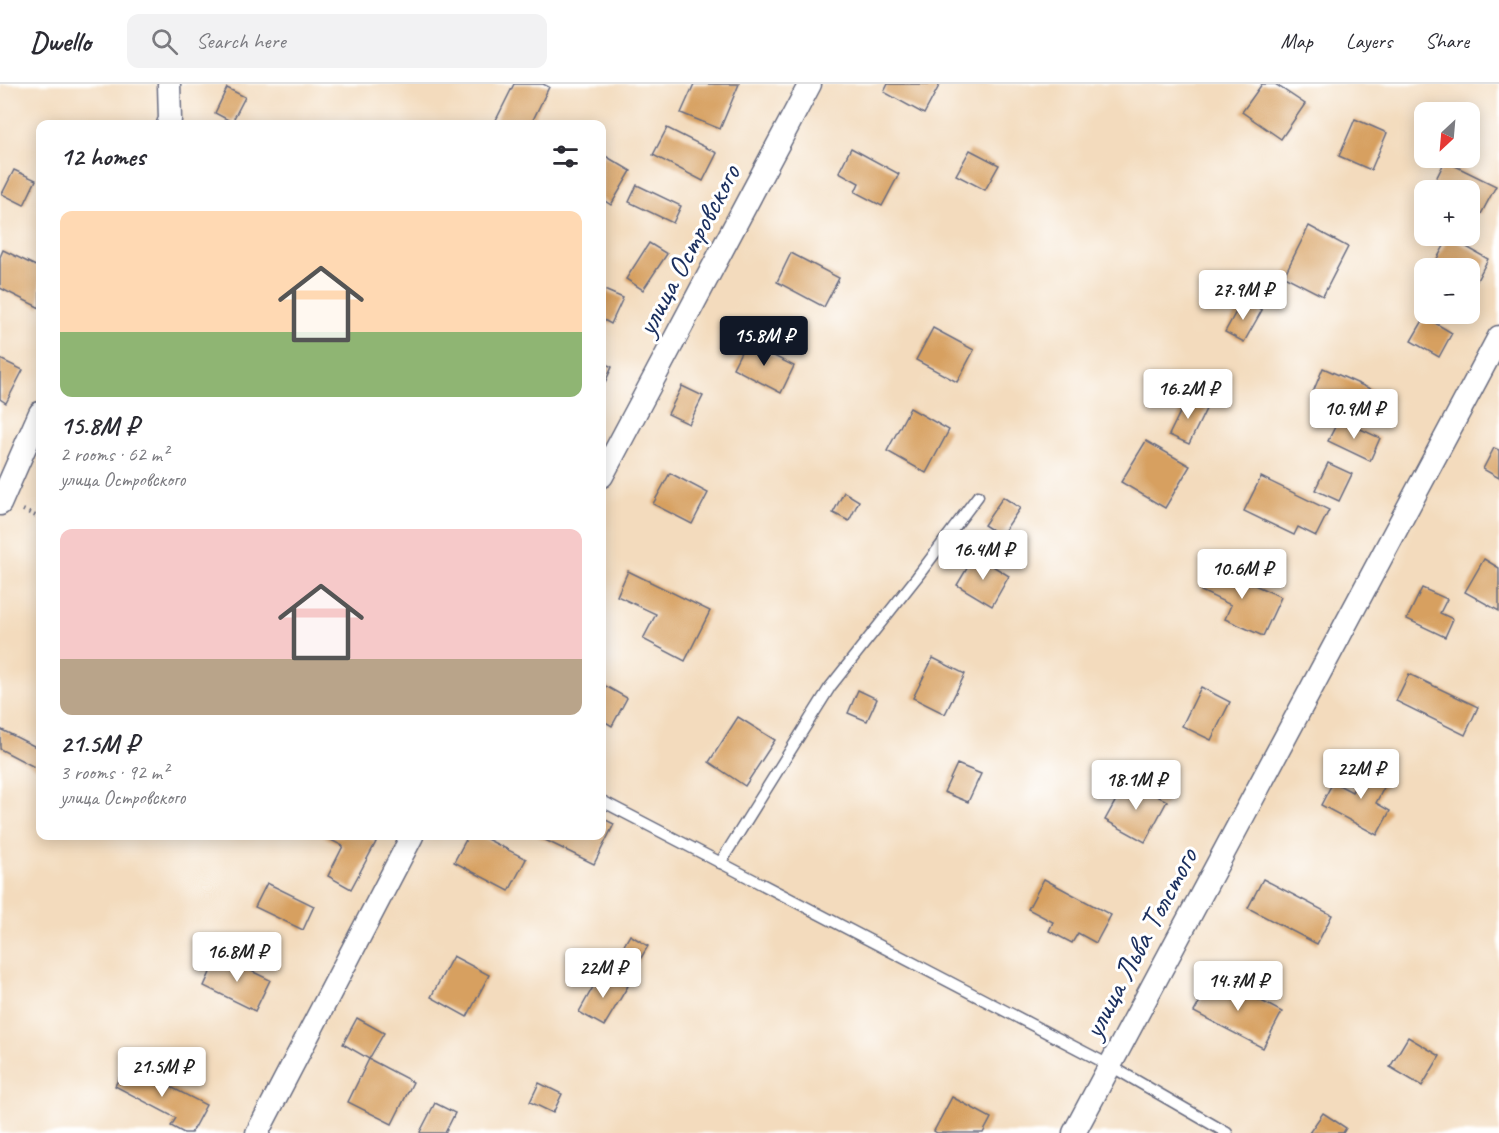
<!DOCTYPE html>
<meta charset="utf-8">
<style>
:root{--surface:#fff;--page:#f2f2f3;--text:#2b2b33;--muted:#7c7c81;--line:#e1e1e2;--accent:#111827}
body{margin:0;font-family:Caveat,sans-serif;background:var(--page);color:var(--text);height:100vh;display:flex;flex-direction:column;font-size:22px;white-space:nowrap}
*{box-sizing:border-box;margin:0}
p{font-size:20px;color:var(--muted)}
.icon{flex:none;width:33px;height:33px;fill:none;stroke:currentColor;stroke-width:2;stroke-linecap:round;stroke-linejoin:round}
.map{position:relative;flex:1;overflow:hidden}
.side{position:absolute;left:36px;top:36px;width:570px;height:720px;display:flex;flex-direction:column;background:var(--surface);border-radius:12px;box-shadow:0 3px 15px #0003}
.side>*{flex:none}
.needle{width:39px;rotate:206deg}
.tools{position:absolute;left:1414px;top:18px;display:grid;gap:12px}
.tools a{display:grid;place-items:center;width:66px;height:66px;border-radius:12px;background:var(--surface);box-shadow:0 3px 15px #0003;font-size:30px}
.price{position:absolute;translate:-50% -51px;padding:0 14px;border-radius:6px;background:#fff;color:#222;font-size:20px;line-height:39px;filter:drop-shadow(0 2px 3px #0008)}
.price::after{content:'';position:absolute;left:50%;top:36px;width:18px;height:14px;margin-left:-9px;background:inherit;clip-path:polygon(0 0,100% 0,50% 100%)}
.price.selected{background:var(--accent);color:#fff}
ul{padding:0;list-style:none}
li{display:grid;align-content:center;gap:12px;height:318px;padding:0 24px}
li span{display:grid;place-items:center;height:186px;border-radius:12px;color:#555}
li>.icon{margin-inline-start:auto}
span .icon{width:108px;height:108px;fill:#fffc;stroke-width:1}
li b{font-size:26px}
h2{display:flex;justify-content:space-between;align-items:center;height:72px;padding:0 24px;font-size:26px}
header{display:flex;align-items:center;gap:36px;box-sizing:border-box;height:84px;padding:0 30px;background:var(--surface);border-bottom:2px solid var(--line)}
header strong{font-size:28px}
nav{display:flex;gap:33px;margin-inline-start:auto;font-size:21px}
.search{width:420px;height:54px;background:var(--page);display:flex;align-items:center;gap:15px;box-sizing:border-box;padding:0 21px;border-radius:12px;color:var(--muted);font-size:22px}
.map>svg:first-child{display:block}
</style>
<header>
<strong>Dwello</strong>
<div class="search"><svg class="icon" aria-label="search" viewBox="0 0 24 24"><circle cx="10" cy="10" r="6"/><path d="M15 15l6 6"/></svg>Search here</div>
<nav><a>Map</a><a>Layers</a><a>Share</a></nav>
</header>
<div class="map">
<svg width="1499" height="1049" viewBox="0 0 1499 1049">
<rect width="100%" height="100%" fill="#fff"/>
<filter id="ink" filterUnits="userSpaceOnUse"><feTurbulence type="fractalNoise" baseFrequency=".0167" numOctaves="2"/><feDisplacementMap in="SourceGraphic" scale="12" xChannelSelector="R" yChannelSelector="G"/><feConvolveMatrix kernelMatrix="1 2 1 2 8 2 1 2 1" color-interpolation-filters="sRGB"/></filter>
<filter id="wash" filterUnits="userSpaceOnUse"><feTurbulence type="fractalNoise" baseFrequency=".008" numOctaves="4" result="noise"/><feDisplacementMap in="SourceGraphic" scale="24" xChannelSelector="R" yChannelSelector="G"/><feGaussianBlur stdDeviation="1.35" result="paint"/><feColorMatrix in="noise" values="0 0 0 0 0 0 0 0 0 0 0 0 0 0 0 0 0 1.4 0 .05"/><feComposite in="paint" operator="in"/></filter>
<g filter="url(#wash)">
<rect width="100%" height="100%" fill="#f3dbbd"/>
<g id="blocks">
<g fill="#d7a061">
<polygon points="514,0 543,0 549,3 531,40 494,40"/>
<polygon points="694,0 739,0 720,45 681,29"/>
<polygon points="888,0 940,0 924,30 884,8"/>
<polygon points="1262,0 1275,0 1305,20 1281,55 1242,28"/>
<polygon points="227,4 245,13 232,38 215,29"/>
<polygon points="1355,35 1387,49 1371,86 1339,72"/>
<polygon points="667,44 717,69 703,97 653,71"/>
<polygon points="851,64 899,90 882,122 855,108 859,99 839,88"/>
<polygon points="970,66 999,81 985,106 956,91"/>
<polygon points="602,70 631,87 611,121 602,115"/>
<polygon points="1445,77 1496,102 1481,130 1470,124 1470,106 1431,105"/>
<polygon points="14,86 36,96 24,121 2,110"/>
<polygon points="637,101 681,122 673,139 629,118"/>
<polygon points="1309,142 1348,163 1323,212 1284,192"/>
<polygon points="1449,153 1488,175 1473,204 1470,202 1470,184 1438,184 1433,182"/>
<polygon points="649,159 667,170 643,206 626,195"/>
<polygon points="3,166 40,184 40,224 0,204 0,173"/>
<polygon points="791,169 839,194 824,223 777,198"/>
<polygon points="602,205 623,214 611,240 602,235"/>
<polygon points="1243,215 1262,226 1244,258 1225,248"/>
<polygon points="1425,233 1452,249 1439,273 1411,257"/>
<polygon points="933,244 974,266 957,298 916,276"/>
<polygon points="746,258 794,282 781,309 733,284"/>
<polygon points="0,275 23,286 6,319 0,315"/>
<polygon points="602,278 612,283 602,305"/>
<polygon points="1323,284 1384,311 1374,334 1342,320 1339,328 1321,320 1324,313 1313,308"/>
<polygon points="682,302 703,312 689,340 668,330"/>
<polygon points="1188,312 1208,321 1189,360 1169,351"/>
<polygon points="910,324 949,346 926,389 887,367"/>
<polygon points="1339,335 1380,354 1370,377 1328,357"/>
<polygon points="1146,357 1190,382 1165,424 1121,398"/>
<polygon points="1494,364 1499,366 1499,394 1483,385"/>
<polygon points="1328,379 1352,390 1339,417 1315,406"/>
<polygon points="670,389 708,409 692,440 653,420"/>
<polygon points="1261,393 1329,426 1316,452 1298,443 1294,451 1244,427"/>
<polygon points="844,408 859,417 849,437 833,429"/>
<polygon points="1003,413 1020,424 1001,452 984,441"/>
<polygon points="975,471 1009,492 992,522 957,501"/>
<polygon points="1484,475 1499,484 1499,527 1465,508"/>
<polygon points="1213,482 1281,513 1263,552 1225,535 1231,521 1201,507"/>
<polygon points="628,487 710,527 685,577 643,555 656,530 617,512"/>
<polygon points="1422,504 1447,515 1440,529 1453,535 1445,553 1407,535"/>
<polygon points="933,574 965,590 945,630 913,614"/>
<polygon points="1409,590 1478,623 1465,651 1396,617"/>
<polygon points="602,600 627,614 612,642 602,636"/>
<polygon points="1201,603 1230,618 1211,656 1182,642"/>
<polygon points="858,606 877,615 867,637 848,629"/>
<polygon points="738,633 775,656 745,702 709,678"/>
<polygon points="0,645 40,665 40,680 38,685 0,665"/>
<polygon points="957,680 981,690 968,718 944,708"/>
<polygon points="1367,680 1390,692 1376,719 1390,727 1377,751 1321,721 1333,698 1352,708"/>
<polygon points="1127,696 1167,717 1145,758 1105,736"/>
<polygon points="602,734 614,740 594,780 537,752 602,752"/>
<polygon points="323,752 365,752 376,758 351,805 328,792 343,762"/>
<polygon points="468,752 481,752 526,775 509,807 454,778"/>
<polygon points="1044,795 1111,831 1096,859 1078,849 1072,859 1049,847 1053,838 1028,825"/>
<polygon points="1263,795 1332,831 1317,860 1248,824"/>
<polygon points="267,799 314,822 303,846 255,823"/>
<polygon points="630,851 648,862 638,879 620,868"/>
<polygon points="218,871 270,896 255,927 204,902"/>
<polygon points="453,872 489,891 467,933 431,913"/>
<polygon points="602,887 628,902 604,942 579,928"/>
<polygon points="1214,892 1282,928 1263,964 1194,928"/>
<polygon points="357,934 384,949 369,975 343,960"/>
<polygon points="1408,953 1440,972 1422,1002 1390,983"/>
<polygon points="369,975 413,998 392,1040 348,1018"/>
<polygon points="126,980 206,1021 191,1049 184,1049 171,1042 176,1034 115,1002"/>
<polygon points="539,999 562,1010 553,1029 530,1018"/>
<polygon points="952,1013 991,1034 983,1049 937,1049 934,1047"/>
<polygon points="435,1019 455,1029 445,1049 421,1049 420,1048"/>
<polygon points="1323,1029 1346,1044 1343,1049 1309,1049"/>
</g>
</g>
</g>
<g filter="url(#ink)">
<use href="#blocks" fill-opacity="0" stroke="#676b7f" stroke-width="1.5"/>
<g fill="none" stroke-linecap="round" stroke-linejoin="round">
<g stroke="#676b7f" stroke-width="13">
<g id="lane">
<polyline points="602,717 1109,981 1227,1049"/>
<polyline points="720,779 830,603 917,493 978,412"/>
</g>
</g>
<g stroke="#676b7f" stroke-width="25">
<g id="street">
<polyline points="168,40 170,36 169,0"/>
<polyline points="602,392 810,0"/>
<polyline points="0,420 40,329"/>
<polyline points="257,1049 412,752"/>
<polyline points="1074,1049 1499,253"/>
</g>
</g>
<polyline stroke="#676b7f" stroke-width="4" stroke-dasharray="1.5 4.5" stroke-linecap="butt" points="23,426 40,434"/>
<use href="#lane" stroke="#fff" stroke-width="10"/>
<use href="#street" stroke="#fff" stroke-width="22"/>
</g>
</g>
<g text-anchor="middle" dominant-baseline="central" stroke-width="6" stroke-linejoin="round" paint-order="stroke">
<g font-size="30" fill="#1b2f5e" stroke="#fff">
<text transform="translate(688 166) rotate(-62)">улица Островского</text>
<text transform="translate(1140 859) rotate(-62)">улица Льва Толстого</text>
</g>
</g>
</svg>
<div class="tools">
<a><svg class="needle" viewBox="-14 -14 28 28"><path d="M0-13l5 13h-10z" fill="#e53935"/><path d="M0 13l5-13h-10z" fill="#7c7c81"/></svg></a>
<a>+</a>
<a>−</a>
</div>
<b class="price" style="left:1243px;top:237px">27.9M ₽</b>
<b class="price selected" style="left:764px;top:283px">15.8M ₽</b>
<b class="price" style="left:1188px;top:336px">16.2M ₽</b>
<b class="price" style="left:1354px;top:356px">10.9M ₽</b>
<b class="price" style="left:983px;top:497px">16.4M ₽</b>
<b class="price" style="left:1242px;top:516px">10.6M ₽</b>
<b class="price" style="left:1361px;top:716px">22M ₽</b>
<b class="price" style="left:1136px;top:727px">18.1M ₽</b>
<b class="price" style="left:237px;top:899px">16.8M ₽</b>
<b class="price" style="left:603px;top:915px">22M ₽</b>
<b class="price" style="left:1238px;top:928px">14.7M ₽</b>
<b class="price" style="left:162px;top:1014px">21.5M ₽</b>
<section class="side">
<h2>12 homes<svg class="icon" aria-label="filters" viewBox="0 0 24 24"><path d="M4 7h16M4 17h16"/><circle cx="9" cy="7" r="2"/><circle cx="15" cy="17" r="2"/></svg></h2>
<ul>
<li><span style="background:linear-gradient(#ffd9b3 65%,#8fb573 0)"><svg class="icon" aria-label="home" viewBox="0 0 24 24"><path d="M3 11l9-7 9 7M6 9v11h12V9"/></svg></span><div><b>15.8M ₽</b><p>2 rooms · 62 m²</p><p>улица Островского</p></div></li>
<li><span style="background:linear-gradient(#f6c9c9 70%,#b9a48a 0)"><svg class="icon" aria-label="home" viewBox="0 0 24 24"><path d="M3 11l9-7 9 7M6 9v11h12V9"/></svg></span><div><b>21.5M ₽</b><p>3 rooms · 92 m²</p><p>улица Островского</p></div></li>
</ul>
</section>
</div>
